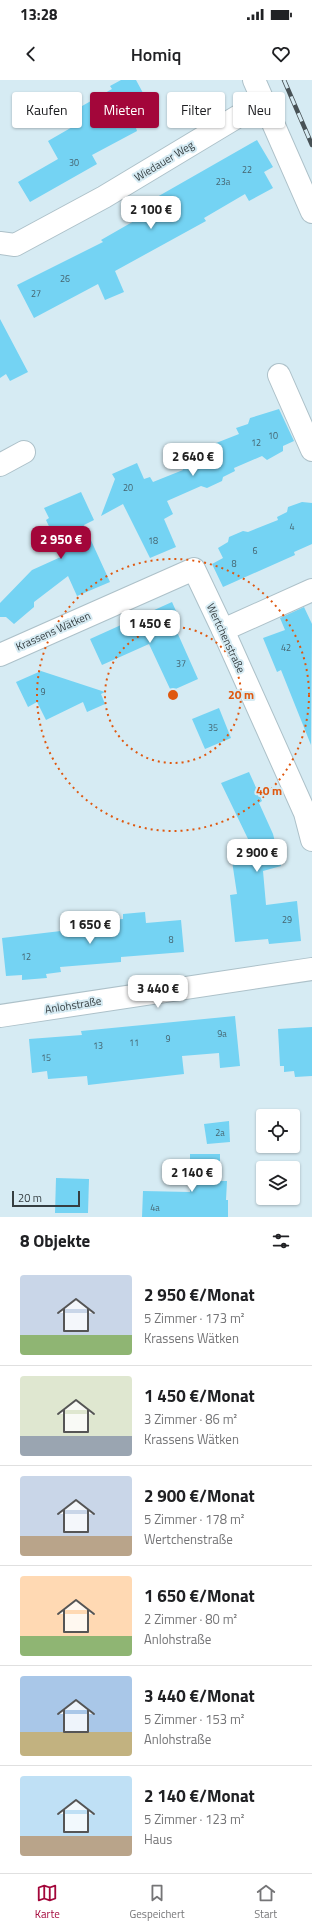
<!DOCTYPE html>
<html lang="de">
<meta charset="utf-8">
<style>
:root{--surface:#fff;--page:#f6f6f6;--text:#202124;--muted:#757577;--line:#e0e0e0;--accent:#a3063a}
body{margin:0;font-family:"Titillium Web",sans-serif;background:var(--page);color:var(--text);height:100vh;display:flex;flex-direction:column;font-size:15px;white-space:nowrap}
*{box-sizing:border-box;margin:0}
p{font-size:13px;color:var(--muted)}
.icon{flex:none;width:22px;height:22px;fill:none;stroke:currentColor;stroke-width:2;stroke-linecap:round;stroke-linejoin:round}
.map{position:relative;height:1137px;overflow:hidden}
.details{display:flex;flex-direction:column;background:var(--surface);flex:1}
.details>*{flex:none}
.hud{position:absolute;left:12px;top:12px;width:288px;height:36px;display:flex;gap:8px}
.buttons{position:absolute;left:256px;top:1029px;display:grid;gap:8px}
.buttons a{display:grid;place-items:center;width:44px;height:44px;border-radius:4px;background:var(--surface);box-shadow:0 1px 3px #0004;font-size:20px}
.scale{position:absolute;left:12px;bottom:10px;width:68px;box-sizing:border-box;padding-left:4px;border:2px solid #353e41;border-top:0;font-size:11px;line-height:14px;white-space:nowrap;color:#353e41;-webkit-text-stroke:3px #d6ebf3;paint-order:stroke}
.price{position:absolute;translate:-50% -34px;padding:0 9px;border-radius:8px;background:#fff;color:#222;font-size:13px;line-height:26px;filter:drop-shadow(0 1px 2px #0008)}
.price::after{content:'';position:absolute;left:50%;top:24px;width:12px;height:9px;margin-left:-6px;background:inherit;clip-path:polygon(0 0,100% 0,50% 100%)}
.price.active{background:var(--accent);color:#fff}
ul{padding:0;list-style:none}
li{display:flex;align-items:center;gap:12px;height:100px;padding:0 20px}
li+li{border-top:1px solid var(--line)}
li span{display:grid;place-items:center;flex:none;width:112px;height:80px;border-radius:4px;color:#555}
li>.icon{margin-inline-start:auto}
span .icon{width:48px;height:48px;fill:#fffc;stroke-width:1}
li b{font-size:17px}
h2{display:flex;justify-content:space-between;align-items:center;height:48px;padding:0 20px;font-size:17px}
.tag{padding:0 14px;border-radius:4px;background:var(--surface);box-shadow:0 1px 3px #0004;font-size:14px;line-height:36px}
.tag.active{background:var(--accent);color:#fff}
.status{display:flex;justify-content:space-between;align-items:center;height:28px;padding:0 20px;background:var(--surface);direction:ltr}
.status svg{height:11px;fill:currentColor}
header{display:flex;justify-content:space-between;align-items:center;height:52px;padding:0 20px;background:var(--surface);font-size:18px;font-weight:600}
.tab-bar{display:flex;justify-content:space-around;align-items:center;height:56px;border-top:1px solid var(--line);background:var(--surface);font-size:11px;color:var(--muted)}
.tab-bar a{display:grid;justify-items:center;gap:2px}
.tab-bar .active{color:var(--accent)}
.map>svg:first-child{display:block}
</style>
<div class="status"><b>13:28</b><svg viewBox="0 0 49 12"><path d="M0 12V9h3v3zM5 12V6h3v6zM10 12V3h3v9zM15 12V0h3v12zM26 1h20v11H26zM47 4h2v5h-2z"/></svg></div>
<header><svg class="icon" aria-label="back" viewBox="0 0 24 24"><path d="M15 5l-7 7 7 7"/></svg>Homiq<svg class="icon" aria-label="heart" viewBox="0 0 24 24"><path d="M12 20l-8-8c-3-5 5-10 8-4 3-6 11-1 8 4z"/></svg></header>
<div class="map">
<svg width="312" height="1137" viewBox="0 0 312 1137">
<rect width="100%" height="100%" fill="#d6ebf3"/>
<g fill="#74d3f3">
<polygon points="121,0 136,0 156,37 136,48 137,51 92,75 97,84 30,122 18,102 58,79 48,61 74,46 68,34 112,9 110,6"/>
<polygon points="257,60 273,87 264,92 273,108 249,121 245,114 204,138 206,141 115,191 124,212 105,220 98,204 34,238 17,205 103,162 101,160 155,129 150,121"/>
<polygon points="0,239 28,292 10,301 6,294 0,298"/>
<polygon points="279,329 294,361 283,366 283,371 267,380 262,376 234,388 235,391 223,397 222,401 207,408 201,406 167,421 173,434 164,439 176,467 150,478 123,424 101,436 115,399 112,394 137,383 144,399 150,397 153,402 183,390 180,378 189,376 189,370 205,363 211,365 239,354 236,348 248,344 250,338"/>
<polygon points="81,412 94,440 84,445 110,502 77,516 68,496 34,522 34,527 14,544 6,537 0,537 0,523 32,490 63,476 46,440 49,438 44,428"/>
<polygon points="302,422 312,423 312,464 294,472 295,475 223,507 212,484 223,478 218,468 228,462 229,457 243,451 248,452 278,440 277,437 287,432 288,427"/>
<polygon points="172,522 180,540 173,543 198,599 171,611 149,564 102,585 90,559"/>
<polygon points="304,527 312,544 311,665 281,590 277,592 263,558 285,550 280,538"/>
<polygon points="41,591 105,612 101,614 105,624 87,632 83,622 46,640 37,622 28,627 16,602"/>
<polygon points="219,628 231,658 205,669 192,639"/>
<polygon points="249,692 262,721 259,723 273,754 281,786 263,791 266,825 297,821 301,861 269,864 268,859 235,862 230,815 237,814 232,781 249,778 245,762 249,761 221,703"/>
<polygon points="145,832 146,843 181,840 184,872 121,877 121,882 60,887 61,892 46,894 47,898 22,900 22,895 6,896 2,858 86,848 86,842 123,839 123,834"/>
<polygon points="235,936 240,986 220,988 219,973 182,976 184,994 88,1005 87,996 48,999 47,991 32,993 29,959 82,955 81,951"/>
<polygon points="312,947 312,996 295,997 294,991 284,992 284,986 280,986 278,949"/>
<polygon points="229,1041 230,1062 207,1064 204,1044"/>
<polygon points="190,1074 220,1074 220,1101 227,1101 226,1120 228,1120 228,1137 142,1137 143,1111 190,1112"/>
<polygon points="56,1098 89,1099 88,1133 55,1133"/>
</g>
<g fill="none" stroke-linecap="round" stroke-linejoin="round">
<g stroke="#adc1c9" stroke-width="24">
<g id="minor">
<polyline points="254,0 312,132"/>
<polyline points="0,163 15,165 104,117 262,22"/>
<polyline points="279,295 312,370"/>
<polyline points="0,385 24,372"/>
<polyline points="223,550 312,510"/>
<polyline points="0,575 194,489 223,550 305,733 312,760"/>
<polyline points="0,936 312,889"/>
</g>
</g>
<use href="#minor" stroke="#fff" stroke-width="22"/>
<g stroke="#485256" stroke-width="4.5">
<polyline id="rail" points="284,0 312,65"/>
</g>
<use href="#rail" stroke="#d6ebf3" stroke-width="3" stroke-dasharray="9" stroke-linecap="butt"/>
</g>
<g fill="none" stroke="#df580f" stroke-width="2" stroke-dasharray="2 4">
<circle cx="173" cy="615" r="68"/>
<circle cx="173" cy="615" r="136"/>
</g>
<g text-anchor="middle" dominant-baseline="central" stroke-width="4" stroke-linejoin="round" paint-order="stroke">
<g font-size="9" fill="#45636e">
<text x="74" y="82">30</text>
<text x="247" y="89">22</text>
<text x="223" y="101">23a</text>
<text x="65" y="198">26</text>
<text x="36" y="213">27</text>
<text x="273" y="355">10</text>
<text x="256" y="362">12</text>
<text x="128" y="407">20</text>
<text x="292" y="446">4</text>
<text x="153" y="460">18</text>
<text x="255" y="470">6</text>
<text x="234" y="483">8</text>
<text x="286" y="567">42</text>
<text x="181" y="583">37</text>
<text x="43" y="611">9</text>
<text x="213" y="647">35</text>
<text x="287" y="839">29</text>
<text x="171" y="859">8</text>
<text x="26" y="876">12</text>
<text x="222" y="953">9a</text>
<text x="168" y="958">9</text>
<text x="134" y="962">11</text>
<text x="98" y="965">13</text>
<text x="46" y="977">15</text>
<text x="220" y="1052">2a</text>
<text x="155" y="1127">4a</text>
</g>
<g font-size="11" fill="#353e41" stroke="#d6ebf3">
<text transform="translate(164 81) rotate(-31)">Wiedauer Weg</text>
<text transform="translate(53 551) rotate(-24)">Krassens Wätken</text>
<text transform="translate(226 558) rotate(65)">Wertchenstraße</text>
<text transform="translate(73 925) rotate(-9)">Anlohstraße</text>
</g>
</g>
<circle cx="173" cy="615" r="6" fill="#df580f" stroke="#d6ebf3" stroke-width="2"/>
<g font-size="12" text-anchor="middle" font-weight="bold" fill="#df580f" stroke="#d6ebf3" stroke-width="4" stroke-linejoin="round" paint-order="stroke">
<text x="241" y="619">20 m</text>
<text x="269" y="715">40 m</text>
</g>
</svg>
<div class="buttons">
<a><svg class="icon" aria-label="locate" viewBox="0 0 24 24"><circle cx="12" cy="12" r="6"/><path d="M12 2v4M12 18v4M2 12h4M18 12h4"/></svg></a>
<a><svg class="icon" aria-label="layers" viewBox="0 0 24 24"><path d="M12 4l9 5-9 5-9-5zM3 14l9 5 9-5"/></svg></a>
</div>
<div class="scale">20 m</div>
<b class="price" style="left:151px;top:150px">2 100 €</b>
<b class="price" style="left:193px;top:397px">2 640 €</b>
<b class="price active" style="left:61px;top:480px">2 950 €</b>
<b class="price" style="left:150px;top:564px">1 450 €</b>
<b class="price" style="left:257px;top:793px">2 900 €</b>
<b class="price" style="left:90px;top:865px">1 650 €</b>
<b class="price" style="left:158px;top:929px">3 440 €</b>
<b class="price" style="left:192px;top:1113px">2 140 €</b>
<div class="hud">
<a class="tag">Kaufen</a>
<a class="tag active">Mieten</a>
<a class="tag">Filter</a>
<a class="tag">Neu</a>
</div>
</div>
<section class="details">
<h2>8 Objekte<svg class="icon" aria-label="filters" viewBox="0 0 24 24"><path d="M4 7h16M4 17h16"/><circle cx="9" cy="7" r="2"/><circle cx="15" cy="17" r="2"/></svg></h2>
<ul>
<li><span style="background:linear-gradient(#c9d6e8 75%,#8fb573 0)"><svg class="icon" aria-label="home" viewBox="0 0 24 24"><path d="M3 11l9-7 9 7M6 9v11h12V9"/></svg></span><div><b>2 950 €/Monat</b><p>5 Zimmer · 173 m²</p><p>Krassens Wätken</p></div></li>
<li><span style="background:linear-gradient(#dfe7d0 75%,#9aa5b1 0)"><svg class="icon" aria-label="home" viewBox="0 0 24 24"><path d="M3 11l9-7 9 7M6 9v11h12V9"/></svg></span><div><b>1 450 €/Monat</b><p>3 Zimmer · 86 m²</p><p>Krassens Wätken</p></div></li>
<li><span style="background:linear-gradient(#c9d6e8 75%,#b9a48a 0)"><svg class="icon" aria-label="home" viewBox="0 0 24 24"><path d="M3 11l9-7 9 7M6 9v11h12V9"/></svg></span><div><b>2 900 €/Monat</b><p>5 Zimmer · 178 m²</p><p>Wertchenstraße</p></div></li>
<li><span style="background:linear-gradient(#ffd9b3 75%,#8fb573 0)"><svg class="icon" aria-label="home" viewBox="0 0 24 24"><path d="M3 11l9-7 9 7M6 9v11h12V9"/></svg></span><div><b>1 650 €/Monat</b><p>2 Zimmer · 80 m²</p><p>Anlohstraße</p></div></li>
<li><span style="background:linear-gradient(#a9c7e8 70%,#c2b280 0)"><svg class="icon" aria-label="home" viewBox="0 0 24 24"><path d="M3 11l9-7 9 7M6 9v11h12V9"/></svg></span><div><b>3 440 €/Monat</b><p>5 Zimmer · 153 m²</p><p>Anlohstraße</p></div></li>
<li><span style="background:linear-gradient(#bfe0f5 75%,#b9a48a 0)"><svg class="icon" aria-label="home" viewBox="0 0 24 24"><path d="M3 11l9-7 9 7M6 9v11h12V9"/></svg></span><div><b>2 140 €/Monat</b><p>5 Zimmer · 123 m²</p><p>Haus</p></div></li>
</ul>
</section>
<nav class="tab-bar">
<a class="active"><svg class="icon" aria-label="map" viewBox="0 0 24 24"><path d="M3 6l6-2 6 2 6-2v14l-6 2-6-2-6 2zM9 4v14M15 6v14"/></svg>Karte</a>
<a><svg class="icon" aria-label="saved" viewBox="0 0 24 24"><path d="M7 4h10v16l-5-4-5 4z"/></svg>Gespeichert</a>
<a><svg class="icon" aria-label="home" viewBox="0 0 24 24"><path d="M3 11l9-7 9 7M6 9v11h12V9"/></svg>Start</a>
</nav>
